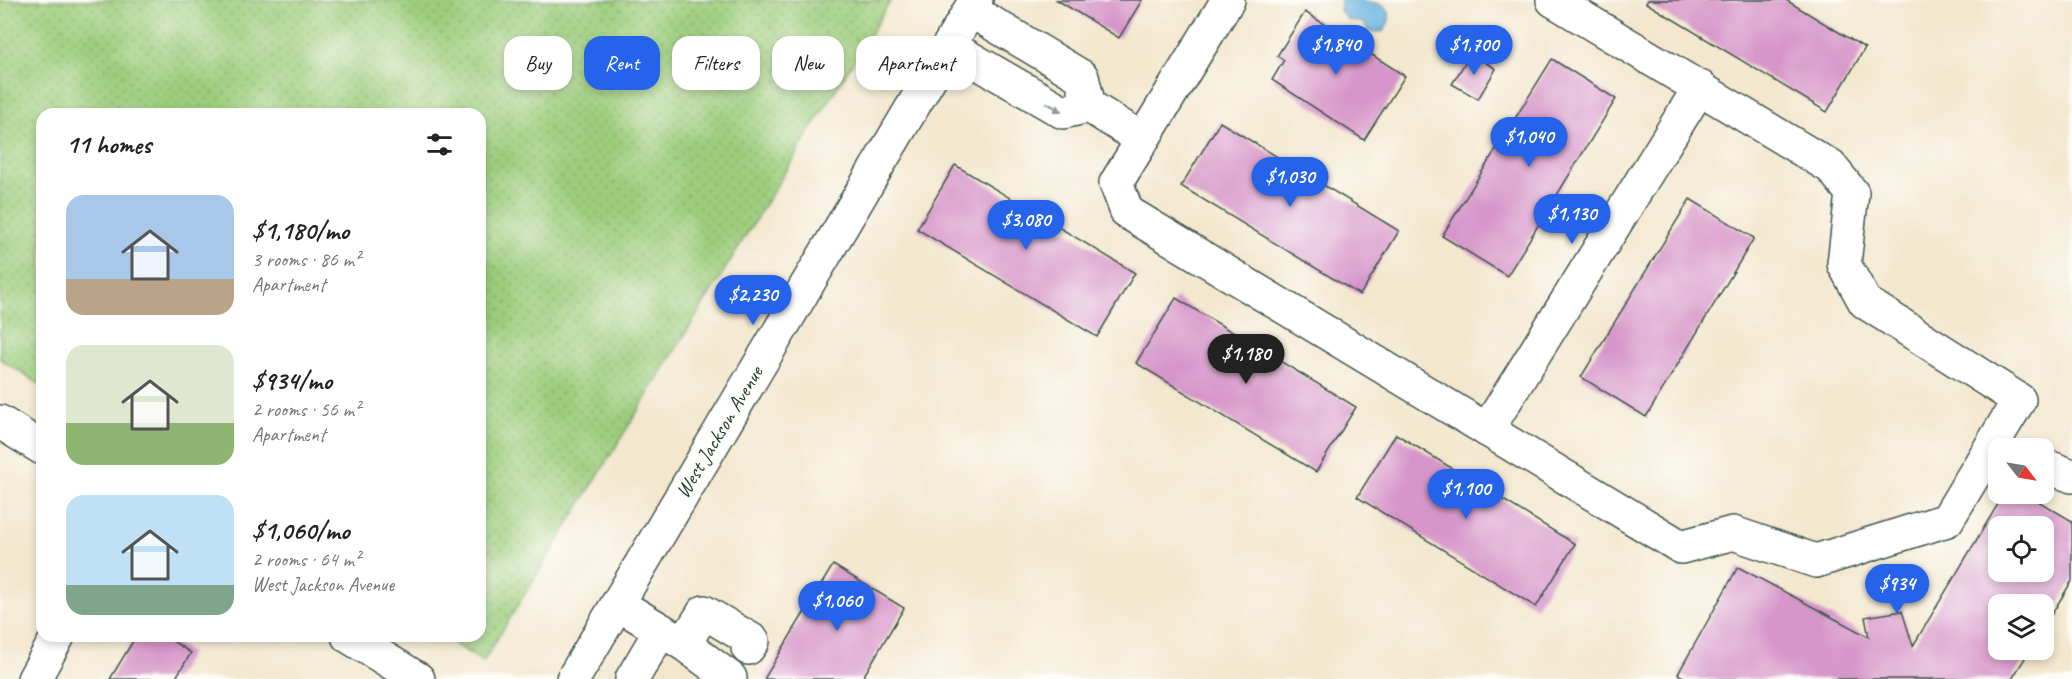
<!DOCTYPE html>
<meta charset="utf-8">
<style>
:root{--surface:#fff;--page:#f6f6f6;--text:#222;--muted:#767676;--accent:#2563eb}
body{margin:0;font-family:Caveat,sans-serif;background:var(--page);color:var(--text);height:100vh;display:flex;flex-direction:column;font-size:22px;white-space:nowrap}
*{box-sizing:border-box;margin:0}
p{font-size:20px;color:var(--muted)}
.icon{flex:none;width:33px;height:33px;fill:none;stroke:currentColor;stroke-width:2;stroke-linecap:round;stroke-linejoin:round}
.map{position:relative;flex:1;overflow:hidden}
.side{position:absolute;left:36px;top:108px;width:450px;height:534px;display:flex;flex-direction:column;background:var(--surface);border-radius:18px;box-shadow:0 3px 9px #0003}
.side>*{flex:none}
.guide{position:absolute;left:504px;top:36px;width:570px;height:54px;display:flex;gap:12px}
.needle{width:39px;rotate:121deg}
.tools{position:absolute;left:1988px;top:438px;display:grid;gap:12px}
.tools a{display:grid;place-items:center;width:66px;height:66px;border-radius:12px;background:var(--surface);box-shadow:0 3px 9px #0003;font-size:30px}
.price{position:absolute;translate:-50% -51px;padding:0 14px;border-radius:21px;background:var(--accent);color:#fff;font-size:20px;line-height:39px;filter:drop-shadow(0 2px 3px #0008)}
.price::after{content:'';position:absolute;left:50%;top:36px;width:18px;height:14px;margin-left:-9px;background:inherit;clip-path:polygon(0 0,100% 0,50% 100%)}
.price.active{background:#222;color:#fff}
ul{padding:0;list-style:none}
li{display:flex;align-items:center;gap:18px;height:150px;padding:0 30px}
li span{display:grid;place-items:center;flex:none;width:168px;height:120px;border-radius:18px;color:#555}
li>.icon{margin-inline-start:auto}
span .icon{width:72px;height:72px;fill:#fffc;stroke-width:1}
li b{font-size:26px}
h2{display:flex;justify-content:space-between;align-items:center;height:72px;padding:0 30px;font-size:26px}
.chip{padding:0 21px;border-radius:18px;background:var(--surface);box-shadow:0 3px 9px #0003;font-size:21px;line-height:54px}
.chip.active{background:var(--accent);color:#fff}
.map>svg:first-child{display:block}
</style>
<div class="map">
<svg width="2072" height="679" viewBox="0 0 2072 679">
<defs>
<pattern id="grass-dots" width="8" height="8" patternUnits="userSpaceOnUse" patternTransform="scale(1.5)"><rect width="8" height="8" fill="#9ccd7c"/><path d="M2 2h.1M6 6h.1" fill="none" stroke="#7fa866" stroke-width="1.8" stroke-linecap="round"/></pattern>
</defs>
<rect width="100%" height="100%" fill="#fdfcf7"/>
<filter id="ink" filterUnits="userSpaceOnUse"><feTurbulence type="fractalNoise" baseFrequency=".0167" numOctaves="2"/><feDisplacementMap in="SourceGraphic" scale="12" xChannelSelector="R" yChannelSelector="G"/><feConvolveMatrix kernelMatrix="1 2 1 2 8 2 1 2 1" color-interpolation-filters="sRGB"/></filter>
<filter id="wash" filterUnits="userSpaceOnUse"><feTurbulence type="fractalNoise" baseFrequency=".008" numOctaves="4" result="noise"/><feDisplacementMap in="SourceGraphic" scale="24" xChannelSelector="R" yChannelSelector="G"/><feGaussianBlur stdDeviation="1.35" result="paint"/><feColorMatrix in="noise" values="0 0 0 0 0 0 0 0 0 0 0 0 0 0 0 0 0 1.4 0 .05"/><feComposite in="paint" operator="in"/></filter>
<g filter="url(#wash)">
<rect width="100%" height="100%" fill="#f3e7ce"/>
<polygon fill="url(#grass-dots)" stroke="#5e8558" stroke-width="1.5" points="0,0 891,0 483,662 441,636 480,636 480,114 42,114 42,386 0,359"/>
<path fill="#67b2e0" stroke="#43788a" stroke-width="1.5" d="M1341,0C1363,0 1404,0 1384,31L1377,32L1368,30L1364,23L1348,20L1340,11Z"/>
<g id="blocks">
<g fill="#d796ca" fill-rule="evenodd">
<polygon points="1057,0 1142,0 1119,38"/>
<polygon points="1648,0 1786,0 1865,48 1827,112 1646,3"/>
<polygon points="1305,12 1405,76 1364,140 1272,80 1284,60 1277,56"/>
<polygon points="1471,53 1496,69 1478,99 1452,84"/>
<polygon points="1552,59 1616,99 1507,276 1442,236"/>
<polygon points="1220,122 1399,231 1360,295 1181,186"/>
<polygon points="955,165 1135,273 1097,337 917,229"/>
<polygon points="1690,199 1754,238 1646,417 1581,377"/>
<polygon points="1176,298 1356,407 1316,472 1136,363"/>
<polygon points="1396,434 1575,544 1536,607 1357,497"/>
<path d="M2004,494H2026L2072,521V581L2043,628V604H1998V650H2030L2012,679H1687L1678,674L1738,567L1869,637L1865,617L1902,611L1913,646ZM1998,526H2043V572H1998Z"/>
<polygon points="833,565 904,608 862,679 764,679"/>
<polygon points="136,636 165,636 191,653 175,679 110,679"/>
</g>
</g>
</g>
<g filter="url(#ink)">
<use href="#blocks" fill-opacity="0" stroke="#3f564b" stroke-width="1.5"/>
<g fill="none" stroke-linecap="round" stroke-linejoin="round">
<g stroke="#3f564b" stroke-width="36">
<g id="minor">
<polyline points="1228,0 1116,183 1127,212 1681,547 1733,533 1816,561 1947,520 2019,400 1865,302 1844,264 1852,193 1831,167 1553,0"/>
<polyline points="949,46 1063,112 1089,106 1082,77 970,10"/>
<polyline points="1089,106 1142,139"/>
<polyline points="0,422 42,448"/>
<polyline points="1487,430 1700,87"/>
<polyline points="2043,465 2072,476"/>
<polyline points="618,604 684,644 704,612 753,641 748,648"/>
<polyline points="348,636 418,679"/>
<polyline points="684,644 730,678"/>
<polyline points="34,679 58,636"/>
<polyline points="573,679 976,0"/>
<polyline points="632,679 661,630"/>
</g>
</g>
<use href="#minor" stroke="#fff" stroke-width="33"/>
</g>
<defs><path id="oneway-solid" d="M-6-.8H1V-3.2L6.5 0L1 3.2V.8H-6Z" transform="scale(1.5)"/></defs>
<use fill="#8f9e9a" href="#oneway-solid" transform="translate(1054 107) rotate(30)"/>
</g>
<g text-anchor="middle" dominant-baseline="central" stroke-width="4.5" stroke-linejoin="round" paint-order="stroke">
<g font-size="21" fill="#1f3d34" stroke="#fdfcf7">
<text transform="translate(719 432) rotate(-59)">West Jackson Avenue</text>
</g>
</g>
</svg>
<div class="tools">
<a><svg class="needle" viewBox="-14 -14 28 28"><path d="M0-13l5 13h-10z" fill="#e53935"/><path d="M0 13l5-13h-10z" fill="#767676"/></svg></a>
<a><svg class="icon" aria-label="locate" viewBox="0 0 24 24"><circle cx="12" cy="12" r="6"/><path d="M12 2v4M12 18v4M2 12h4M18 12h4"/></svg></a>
<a><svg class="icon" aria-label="layers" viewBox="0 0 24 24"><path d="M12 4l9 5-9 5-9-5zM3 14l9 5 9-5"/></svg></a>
</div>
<b class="price" style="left:1336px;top:76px">$1,840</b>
<b class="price" style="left:1474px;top:76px">$1,700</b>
<b class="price" style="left:1529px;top:168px">$1,040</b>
<b class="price" style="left:1290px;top:208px">$1,030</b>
<b class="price" style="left:1572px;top:245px">$1,130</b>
<b class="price" style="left:1026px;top:251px">$3,080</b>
<b class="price" style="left:753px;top:326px">$2,230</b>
<b class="price active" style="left:1246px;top:385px">$1,180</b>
<b class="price" style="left:1466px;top:520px">$1,100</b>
<b class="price" style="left:1897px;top:615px">$934</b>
<b class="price" style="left:837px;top:632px">$1,060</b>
<div class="guide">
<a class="chip">Buy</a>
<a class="chip active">Rent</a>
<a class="chip">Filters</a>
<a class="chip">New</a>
<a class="chip">Apartment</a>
</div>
<section class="side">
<h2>11 homes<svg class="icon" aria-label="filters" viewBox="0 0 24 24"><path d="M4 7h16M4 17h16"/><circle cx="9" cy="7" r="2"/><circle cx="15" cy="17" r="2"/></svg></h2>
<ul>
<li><span style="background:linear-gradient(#a9c7e8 70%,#b9a48a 0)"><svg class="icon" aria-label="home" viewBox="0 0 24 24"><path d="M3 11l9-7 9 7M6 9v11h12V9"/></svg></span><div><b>$1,180/mo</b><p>3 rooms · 86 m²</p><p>Apartment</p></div></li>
<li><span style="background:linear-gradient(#dfe7d0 65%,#8fb573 0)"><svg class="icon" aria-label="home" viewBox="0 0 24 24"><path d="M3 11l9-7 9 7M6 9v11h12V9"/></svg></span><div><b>$934/mo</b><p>2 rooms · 56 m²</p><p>Apartment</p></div></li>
<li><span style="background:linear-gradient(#bfe0f5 75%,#7fa58c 0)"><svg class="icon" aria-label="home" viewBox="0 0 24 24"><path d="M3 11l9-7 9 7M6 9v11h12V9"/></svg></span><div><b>$1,060/mo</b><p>2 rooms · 64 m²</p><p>West Jackson Avenue</p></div></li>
</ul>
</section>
</div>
